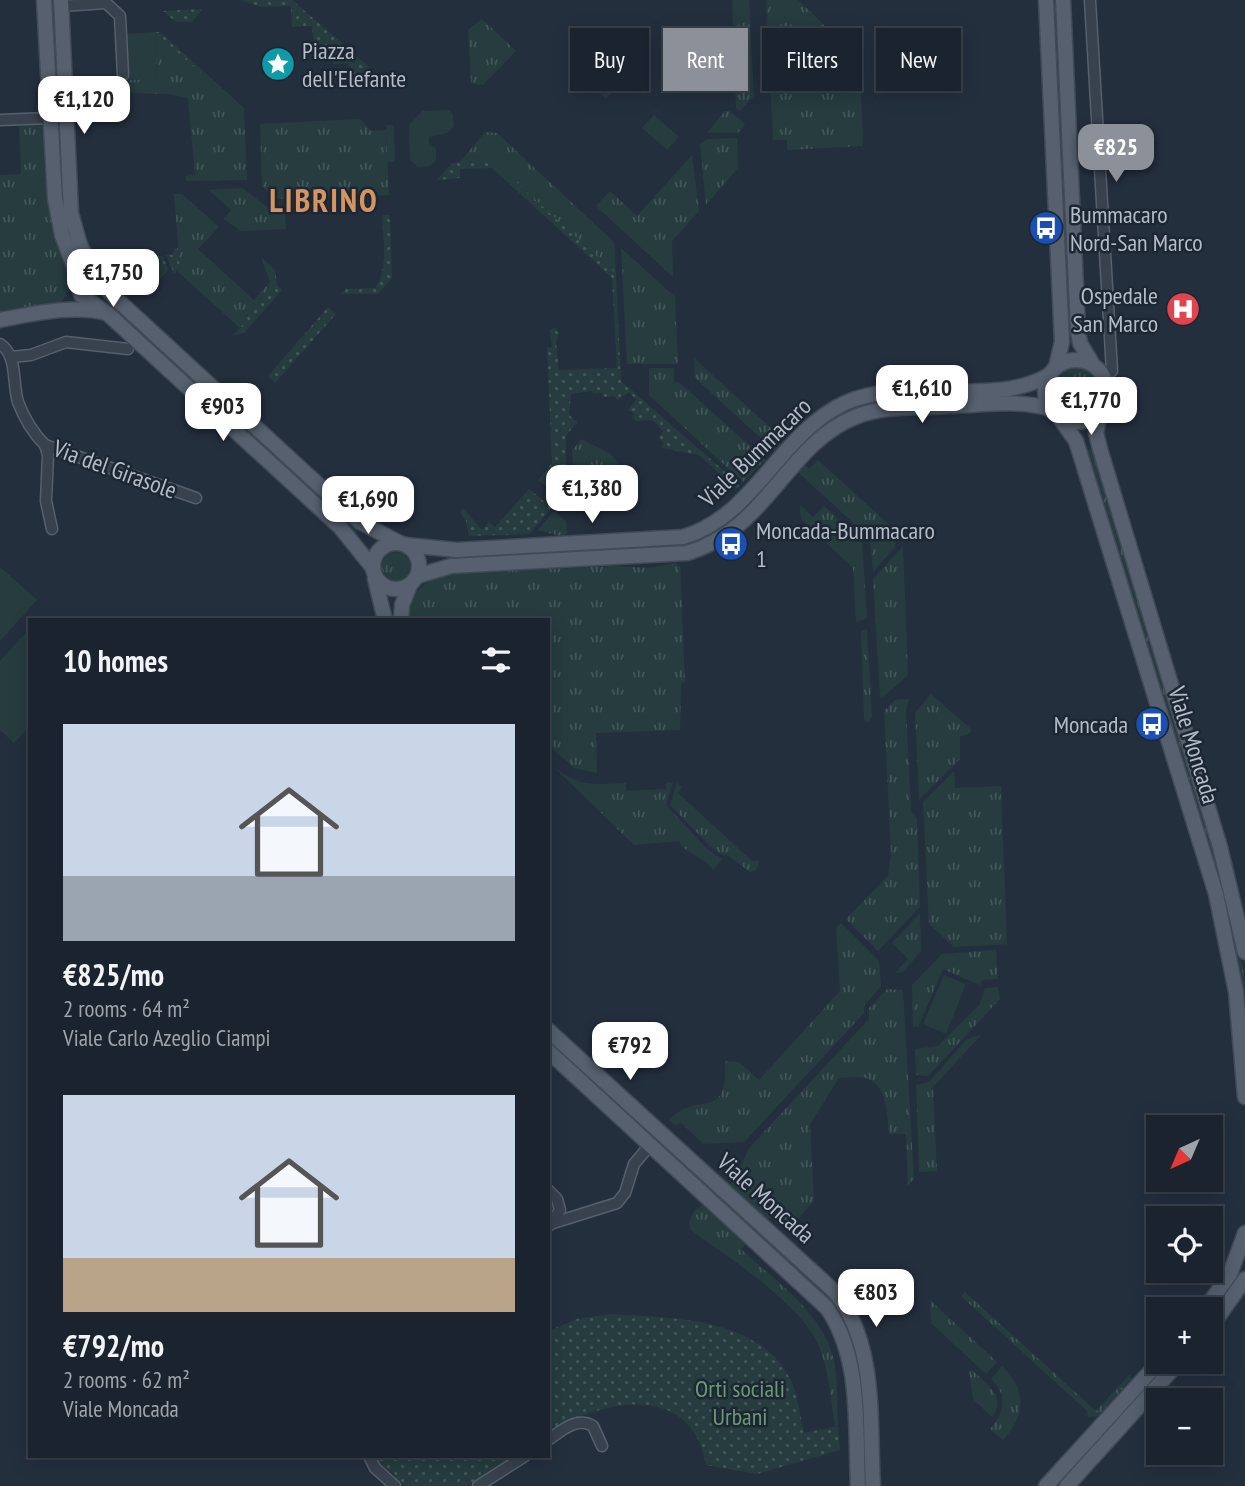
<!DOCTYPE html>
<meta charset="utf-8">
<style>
:root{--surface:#1b232e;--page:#282f3a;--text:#f1f3f6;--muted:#a0a4aa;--line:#39404a;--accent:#8c9099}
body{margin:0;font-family:"PT Sans Narrow",sans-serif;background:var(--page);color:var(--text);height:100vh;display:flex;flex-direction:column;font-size:26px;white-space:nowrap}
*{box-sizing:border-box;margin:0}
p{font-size:23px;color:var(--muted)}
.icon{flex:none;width:38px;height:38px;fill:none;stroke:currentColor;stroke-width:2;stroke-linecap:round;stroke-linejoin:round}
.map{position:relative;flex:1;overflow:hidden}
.drawer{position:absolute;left:28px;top:618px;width:522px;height:840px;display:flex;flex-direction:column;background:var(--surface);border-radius:0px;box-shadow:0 4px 18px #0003,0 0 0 2px var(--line)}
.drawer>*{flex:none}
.banner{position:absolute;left:570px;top:28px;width:569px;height:63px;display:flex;gap:14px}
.needle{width:46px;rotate:224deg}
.controls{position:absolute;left:1146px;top:1115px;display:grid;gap:14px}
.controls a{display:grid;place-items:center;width:77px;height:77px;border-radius:0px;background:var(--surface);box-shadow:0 4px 18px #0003,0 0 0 2px var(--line);font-size:35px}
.price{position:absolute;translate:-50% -60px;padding:0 16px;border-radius:14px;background:#fff;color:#222;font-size:23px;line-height:46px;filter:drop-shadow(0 2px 4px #0008)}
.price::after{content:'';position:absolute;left:50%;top:42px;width:21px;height:16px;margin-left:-10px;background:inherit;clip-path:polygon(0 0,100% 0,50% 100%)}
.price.current{background:var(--accent);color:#fff}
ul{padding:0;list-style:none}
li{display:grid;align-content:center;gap:14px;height:371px;padding:0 35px}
li span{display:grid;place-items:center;height:217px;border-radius:0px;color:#555}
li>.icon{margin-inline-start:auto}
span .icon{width:126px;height:126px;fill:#fffc;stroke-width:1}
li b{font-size:30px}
h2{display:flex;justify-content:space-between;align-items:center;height:84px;padding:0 35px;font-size:30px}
.pill{padding:0 24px;border-radius:0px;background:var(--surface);box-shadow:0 4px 18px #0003,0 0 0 2px var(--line);font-size:24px;line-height:63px}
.pill.current{background:var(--accent);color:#fff}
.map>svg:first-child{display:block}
</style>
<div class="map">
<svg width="1245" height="1486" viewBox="0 0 1245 1486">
<defs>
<pattern id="grass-tufts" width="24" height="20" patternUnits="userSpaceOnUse" patternTransform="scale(1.75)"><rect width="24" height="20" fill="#263c3f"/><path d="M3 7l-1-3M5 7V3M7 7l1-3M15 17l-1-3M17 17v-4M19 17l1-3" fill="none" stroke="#435659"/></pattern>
<pattern id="garden-dots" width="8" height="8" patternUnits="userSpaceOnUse" patternTransform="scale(1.75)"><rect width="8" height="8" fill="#263c3f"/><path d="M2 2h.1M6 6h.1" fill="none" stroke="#435659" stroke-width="1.8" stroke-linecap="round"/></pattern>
</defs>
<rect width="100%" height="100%" fill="#242f3e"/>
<g fill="url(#grass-tufts)">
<polygon points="49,0 54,0 81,268 62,216"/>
<polygon points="732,0 749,0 754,96 740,111 736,108"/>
<polygon points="766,0 798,0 837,37 852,36 859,41 863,146 787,150 787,140 773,140"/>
<polygon points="1051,0 1057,0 1070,334 1068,334"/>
<polygon points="482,19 516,51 483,85 471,83 468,30"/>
<polygon points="155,32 244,112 247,180 186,181 186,176 195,175 188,98 168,94 128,93 128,80 157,78"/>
<polygon points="725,111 730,111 745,124 738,133 707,133"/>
<polygon points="360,119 371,131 386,130 389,195 278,199 262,186 260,124"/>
<polygon points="19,125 43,125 46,196 71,287 62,301 55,304 0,314 0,175 21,174"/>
<polygon points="485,132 497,133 614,242 616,274 494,162 459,163"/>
<polygon points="737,138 738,168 706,205 700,144 707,139"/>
<polygon points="692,155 699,211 672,241 673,277 596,206 610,191 637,216"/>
<polygon points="242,188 271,210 285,210 286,229 241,231 224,219 231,210 209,190"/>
<polygon points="174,194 182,194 219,227 198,249 254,300 270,282 261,257 275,270 276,284 246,316 248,319 240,328 177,271 180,267"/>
<polygon points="621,248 675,297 678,364 627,364"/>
<polygon points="119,310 357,527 357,532 353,531 116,316"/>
<path d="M694,358L783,439L780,443L792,453C807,437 825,417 846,409C897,389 960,395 1014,393L1015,396L874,406L797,458L809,469L818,460L896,531L895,547L873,572L870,538L695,378Z"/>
<circle cx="1076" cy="391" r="25"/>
<polygon points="649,368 674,368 674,382 679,382 765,460 743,482 649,395"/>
<polygon points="581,439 611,454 627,475 631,472 632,482 574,485 572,451"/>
<polygon points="1091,448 1214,848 1239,946 1245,981 1245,1025 1241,992 1085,453"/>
<polygon points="770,478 775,482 730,528 688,547 448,558 449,555 701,537 731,519"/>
<polygon points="800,505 813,517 824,506 862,542 867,618 856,622 853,568 801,519"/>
<polygon points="554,511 566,521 567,533 564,537 538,530"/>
<polygon points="903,546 908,675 883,697 880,696 873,579"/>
<circle cx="396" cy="566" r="14"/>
<path d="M675,563L680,567L685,682L681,684L680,730L596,733L597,773L574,768L548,745V620H408C409,594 422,582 445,574L613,566L649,568Z"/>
<polygon points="867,629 872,717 868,723 864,719 861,632"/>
<polygon points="931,694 972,730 967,735 960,736 960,759 919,800 915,713"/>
<polygon points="909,699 906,709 911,811 917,818 920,907 878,951 846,919 888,876 891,855 884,711 895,700"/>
<path d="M548,761C575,787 590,785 626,783V791L666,789V783L673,782L666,805L707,849L722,859L713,870C705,856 685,855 679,841L634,845Z"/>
<polygon points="954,771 955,788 1001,786 1007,944 954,947 929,924 923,802"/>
<polygon points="677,783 682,787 678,793 752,861 760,861 756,870 750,872 726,854 724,856 711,847 670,805"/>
<polygon points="920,913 921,951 903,972 895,973 908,959 892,943"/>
<path d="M841,923L879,961L881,986L864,1006V1013L744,1142L704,1144L680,1122L676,1126L669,1120C698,1089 728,1124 725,1061L739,1062L759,1080L840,991L836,928Z"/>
<polygon points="996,950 998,979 982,980 980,985 943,969 918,1027 913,1027 912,985 942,954"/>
<polygon points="998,987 1000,999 928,1076 916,1075 915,1049 938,1046 980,1004 985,988"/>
<path d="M887,989L903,990L914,1179L908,1185L906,1134H889C887,1117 888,1086 868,1079C860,1076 848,1078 839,1078L810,1124L814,1201L789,1228L773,1214L741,1249C775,1281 824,1313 834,1361C838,1382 837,1405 838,1426H835C831,1402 829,1375 821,1351C806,1306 729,1258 691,1230L689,1222L694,1211L738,1178L739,1169L750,1147L869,1019V1008Z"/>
<polygon points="981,1035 933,1087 937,1171 919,1172 916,1085 929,1082 967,1039"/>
<polygon points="548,1039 652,1134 651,1135 548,1045"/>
<path d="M771,1241L840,1308L861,1360L868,1486H863C861,1444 865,1355 843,1322C824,1295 790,1268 767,1245Z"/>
<polygon points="965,1292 1096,1411 1130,1374 1131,1379 1098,1416 1088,1417 1087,1411 961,1296"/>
<polygon points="930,1300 997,1362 986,1374 931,1323"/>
<polygon points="1164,1362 1173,1362 1060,1486 1052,1486"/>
<path d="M1002,1366C1027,1390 1026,1415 1003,1440L990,1429C1005,1412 1008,1395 991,1379Z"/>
<path d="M972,1370C986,1383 1008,1398 992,1417L973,1399L969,1371Z"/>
</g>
<g fill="#263c3f">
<polygon points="155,32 157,79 128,80 125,34"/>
<polygon points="585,52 620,84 606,99 571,67"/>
<polygon points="449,110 453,114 454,126 447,133 429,137 429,143 436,149 436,160 430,166 418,167 410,160 409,125 422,111"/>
<polygon points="654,115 679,137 667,150 642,128"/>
<polygon points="386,125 394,125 395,162 387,162"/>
<polygon points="0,567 37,600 0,641"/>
<polygon points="30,628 30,726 14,743 0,730 0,661"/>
<polygon points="944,975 966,984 946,1034 923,1024"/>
</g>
<g fill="url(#garden-dots)">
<polygon points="240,0 292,0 344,45 314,47 312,26 292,27 291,6 261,7"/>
<polygon points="203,9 192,22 176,22 163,11"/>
<polygon points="155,32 160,32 244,108 244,112"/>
<polygon points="347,48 384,80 352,81 351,67 347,63 333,64 331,49"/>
<polygon points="494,162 616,274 621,381 740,485 736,489 699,455 662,448 663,442 659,438 663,431 653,420 635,421 632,417 635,414 628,410 636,400 629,392 618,400 614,396 604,397 602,393 593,394 592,391 571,394 569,415 577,422 566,436 566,485 561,486 555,493 538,480 552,463 547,348 552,347 550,330 554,327 559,333 556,343 559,370 617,368 612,278 492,168 460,169 460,178 437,180 452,163"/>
<path d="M382,215H390L392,278L378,294H341L346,289L375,288C389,269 383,238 382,215Z"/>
<polygon points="178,248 180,267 174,274 166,255 173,255 174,249"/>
<polygon points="145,249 146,257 163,256 168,270 150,291 151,267 139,267 139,259 133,257 133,250"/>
<polygon points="275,270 277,285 282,290 244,333 234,335 248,319 246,317 275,284"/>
<polygon points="328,307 336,314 275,383 268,376"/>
<polygon points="529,489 552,508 529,534 469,536 466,521 460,512 463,508 482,530 489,522 495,527"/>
<path d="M612,1314C672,1318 761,1317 791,1381C798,1396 800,1416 804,1433L838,1426L840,1450L757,1474L706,1465C692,1380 600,1399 548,1434V1331L577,1319Z"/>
<polygon points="374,1456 516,1456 467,1486 405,1486 395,1480 395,1474 385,1470"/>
</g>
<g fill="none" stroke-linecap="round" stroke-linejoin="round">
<g stroke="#565f6c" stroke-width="13">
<g id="minor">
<polyline points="1090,0 1112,371"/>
<polyline points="61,6 106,3 120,16 123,75"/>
<polyline points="0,120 50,118"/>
<path d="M0,344C18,355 12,383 18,402C24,418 33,433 45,445L196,498"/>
<polyline points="11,357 31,355 66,342 128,349"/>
<polyline points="45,445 48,455 46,501 52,529"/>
<polyline points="548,1190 557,1199 560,1210 550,1225"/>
<polyline points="550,1224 617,1203 625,1193 634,1164 650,1145"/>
<path d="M548,1440C561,1431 577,1416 593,1426L602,1446"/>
<polyline points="369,1456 375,1468 395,1486"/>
<polyline points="478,1486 525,1456"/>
</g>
</g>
<g stroke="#414a57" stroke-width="17">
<g id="major">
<polyline points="44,0 55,199 62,235 77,275 81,295 108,314 340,527 373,568"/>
<polyline points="61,0 71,213 80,245 89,264 111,294 348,512 360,522 400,543"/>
<polyline points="1046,0 1062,342 1056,367"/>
<polyline points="1063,0 1078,331 1080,343 1092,363"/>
<path d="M0,320C33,314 73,304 106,313"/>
<circle cx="1076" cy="391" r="31"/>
<polyline points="1101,410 1096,433 1100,449 1220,847 1245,952"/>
<polyline points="1059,417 1076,441 1216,894 1236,992 1245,1097"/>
<circle cx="396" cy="566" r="23"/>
<path d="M406,545L457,550L683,537C755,516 779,434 845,403C906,375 992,409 1049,375"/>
<path d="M417,576L451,566L687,553C768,529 786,445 855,417C884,405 919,408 950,406C984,405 1018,399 1051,409"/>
<polyline points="375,579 385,620"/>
<polyline points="401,620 402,605 410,585"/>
<path d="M548,1030L834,1291C878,1344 869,1421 873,1486"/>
<path d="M548,1051L827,1308C862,1359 855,1427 858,1486"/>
<polyline points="1205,1309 1230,1274 1245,1233"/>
<polyline points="1211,1327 1245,1279"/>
<polyline points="1046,1486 1159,1362"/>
<polyline points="1067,1486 1179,1362"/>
</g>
</g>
<use href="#minor" stroke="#38414e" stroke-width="10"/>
<use href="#major" stroke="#56606e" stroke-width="14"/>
</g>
<defs>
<g id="sight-disc" transform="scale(1.75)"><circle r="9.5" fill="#0f9aa8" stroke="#1d2633"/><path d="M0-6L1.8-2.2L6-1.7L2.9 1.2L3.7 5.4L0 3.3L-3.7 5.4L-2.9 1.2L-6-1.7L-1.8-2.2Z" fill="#fff"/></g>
<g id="bus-disc" transform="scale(1.75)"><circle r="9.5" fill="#1a4fb4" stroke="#1d2633"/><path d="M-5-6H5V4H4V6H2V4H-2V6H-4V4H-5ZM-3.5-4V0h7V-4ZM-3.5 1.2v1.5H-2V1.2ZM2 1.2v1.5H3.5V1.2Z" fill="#fff"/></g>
<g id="hospital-disc" transform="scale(1.75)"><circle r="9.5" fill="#e0444e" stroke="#1d2633"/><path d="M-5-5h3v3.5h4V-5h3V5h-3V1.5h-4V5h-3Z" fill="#fff"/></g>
</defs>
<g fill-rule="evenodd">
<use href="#sight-disc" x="278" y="64"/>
<use href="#bus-disc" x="1046" y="228"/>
<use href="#hospital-disc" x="1183" y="309"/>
<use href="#bus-disc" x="731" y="544"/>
<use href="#bus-disc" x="1152" y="724"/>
</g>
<g text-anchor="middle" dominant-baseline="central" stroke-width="5" stroke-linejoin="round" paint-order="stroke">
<g font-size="24" fill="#b4bcc9" stroke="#1d2633" text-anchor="start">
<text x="302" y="50">Piazza<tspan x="302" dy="28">dell'Elefante</tspan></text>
<text x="1070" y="214">Bummacaro<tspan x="1070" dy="28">Nord-San Marco</tspan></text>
<text x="1158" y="295" text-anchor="end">Ospedale<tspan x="1158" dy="28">San Marco</tspan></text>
<text x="756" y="530">Moncada-Bummacaro<tspan x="756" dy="28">1</tspan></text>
<text x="1128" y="724" text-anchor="end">Moncada</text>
</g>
<g font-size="24" fill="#b4bcc9" stroke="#1d2633">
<text transform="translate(755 452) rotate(-44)">Viale Bummacaro</text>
<text transform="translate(115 469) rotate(20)">Via del Girasole</text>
<text transform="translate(1194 745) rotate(73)">Viale Moncada</text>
<text transform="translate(766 1198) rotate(42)">Viale Moncada</text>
</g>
<g font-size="24" fill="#6b9a76" stroke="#1d2633">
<text x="740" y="1388">Orti sociali<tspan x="740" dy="28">Urbani</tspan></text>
</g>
<g font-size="32" font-weight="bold" letter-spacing="2" fill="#d59563" stroke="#1d2633">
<text x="324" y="200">LIBRINO</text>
</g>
</g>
</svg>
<div class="controls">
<a><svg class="needle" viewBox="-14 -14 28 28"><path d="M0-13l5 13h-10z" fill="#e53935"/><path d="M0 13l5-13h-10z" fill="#a0a4aa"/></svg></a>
<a><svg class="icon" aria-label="locate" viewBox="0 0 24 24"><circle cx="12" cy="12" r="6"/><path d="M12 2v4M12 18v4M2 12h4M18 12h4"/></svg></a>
<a>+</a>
<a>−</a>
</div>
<b class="price" style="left:84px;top:136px">€1,120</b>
<b class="price current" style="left:1116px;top:184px">€825</b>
<b class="price" style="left:113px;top:309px">€1,750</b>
<b class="price" style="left:922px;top:425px">€1,610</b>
<b class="price" style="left:1091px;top:437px">€1,770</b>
<b class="price" style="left:223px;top:443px">€903</b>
<b class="price" style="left:592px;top:525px">€1,380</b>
<b class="price" style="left:368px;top:536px">€1,690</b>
<b class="price" style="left:630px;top:1082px">€792</b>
<b class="price" style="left:876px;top:1329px">€803</b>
<div class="banner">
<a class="pill">Buy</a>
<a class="pill current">Rent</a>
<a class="pill">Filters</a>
<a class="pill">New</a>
</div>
<section class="drawer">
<h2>10 homes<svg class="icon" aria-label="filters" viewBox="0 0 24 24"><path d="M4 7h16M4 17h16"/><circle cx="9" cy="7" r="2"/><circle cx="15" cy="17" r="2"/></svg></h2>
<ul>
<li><span style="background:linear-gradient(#c9d6e8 70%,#9aa5b1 0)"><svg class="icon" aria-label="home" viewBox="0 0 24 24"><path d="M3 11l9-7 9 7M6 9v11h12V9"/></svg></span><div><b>€825/mo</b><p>2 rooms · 64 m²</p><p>Viale Carlo Azeglio Ciampi</p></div></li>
<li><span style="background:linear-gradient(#c9d6e8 75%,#b9a48a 0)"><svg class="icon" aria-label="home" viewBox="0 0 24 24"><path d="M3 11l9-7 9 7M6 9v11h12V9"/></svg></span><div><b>€792/mo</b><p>2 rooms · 62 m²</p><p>Viale Moncada</p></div></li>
</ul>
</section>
</div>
